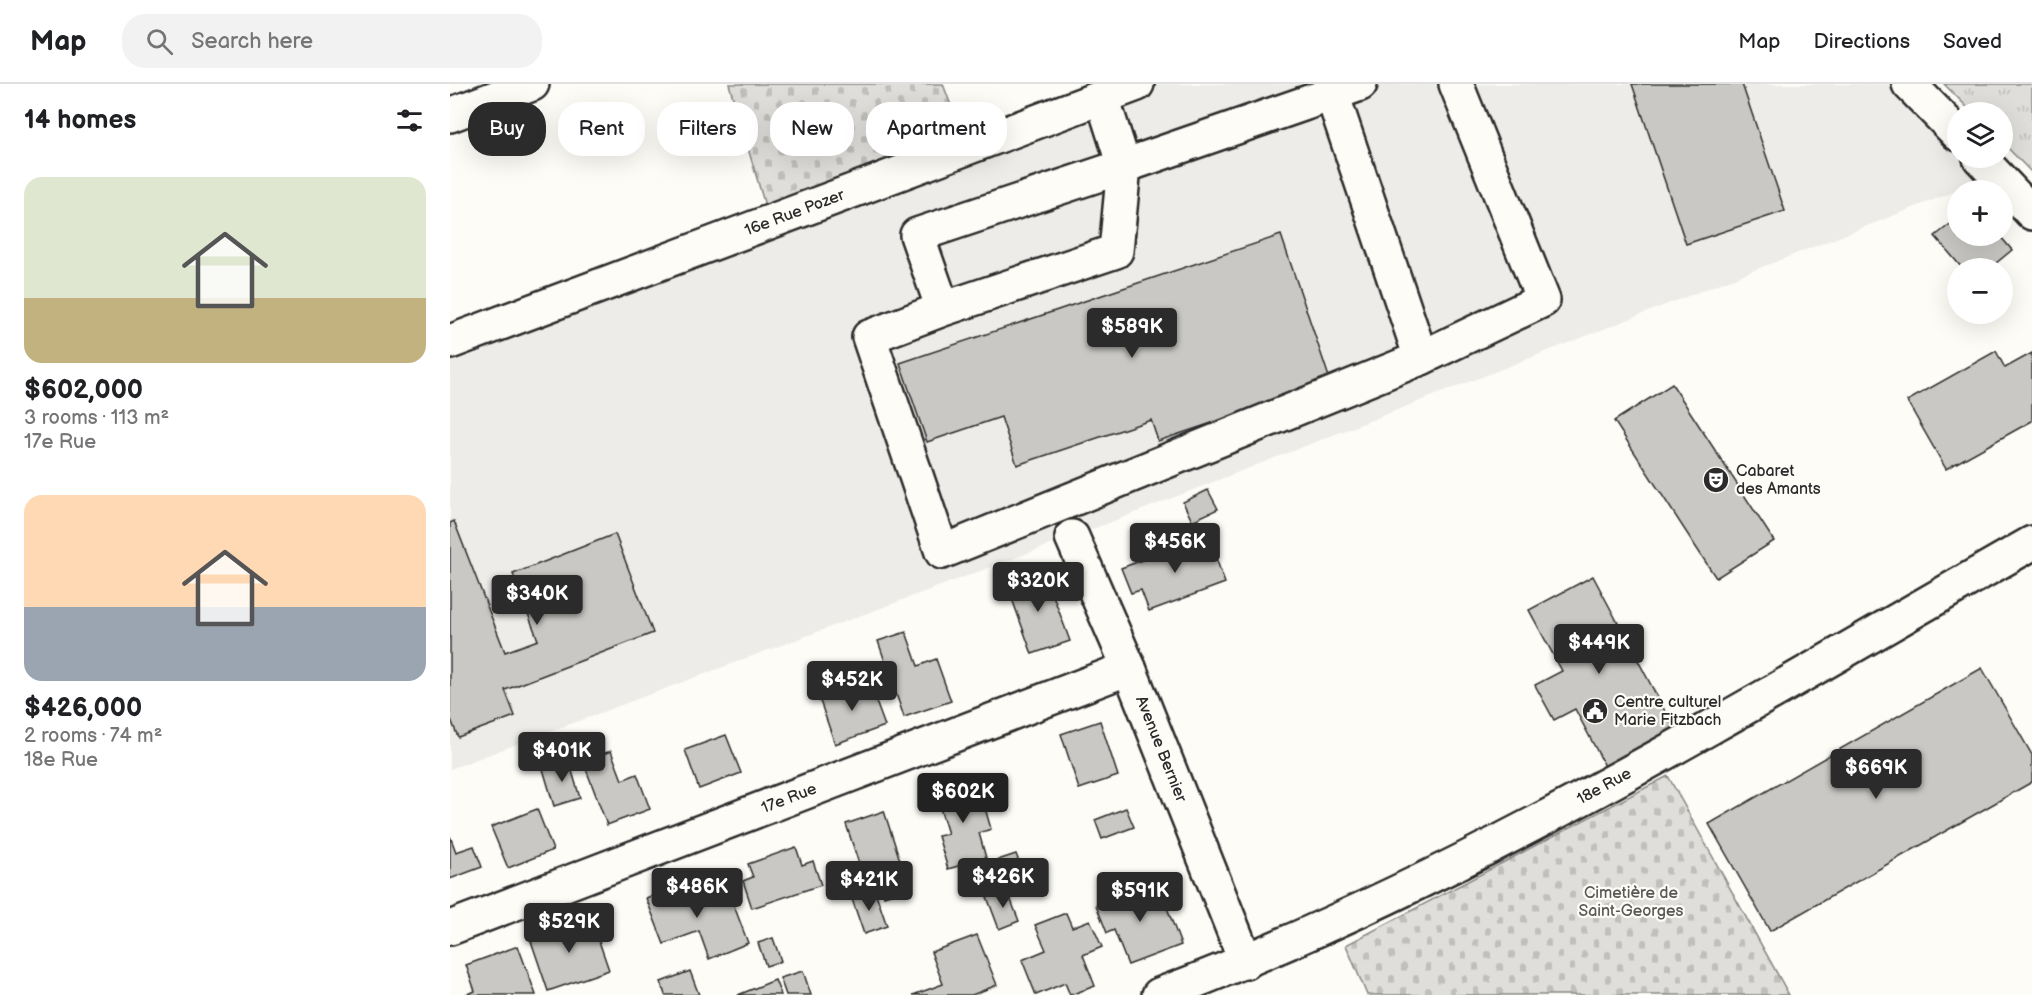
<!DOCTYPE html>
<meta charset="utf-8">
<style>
:root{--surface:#fff;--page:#f2f2f2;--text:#202124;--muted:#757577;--line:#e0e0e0;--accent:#2b2b2b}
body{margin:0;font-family:"Balsamiq Sans",sans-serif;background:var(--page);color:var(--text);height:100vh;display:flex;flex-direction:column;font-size:22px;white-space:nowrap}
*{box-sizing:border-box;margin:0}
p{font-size:20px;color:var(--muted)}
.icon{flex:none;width:33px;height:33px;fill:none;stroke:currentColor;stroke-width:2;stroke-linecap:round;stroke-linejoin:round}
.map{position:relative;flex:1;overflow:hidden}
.side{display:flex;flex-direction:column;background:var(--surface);width:450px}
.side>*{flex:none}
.hud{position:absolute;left:18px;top:18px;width:570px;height:54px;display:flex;gap:12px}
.controls{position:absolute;left:1497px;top:18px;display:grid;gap:12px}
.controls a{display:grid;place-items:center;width:66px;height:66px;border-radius:50%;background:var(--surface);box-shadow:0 6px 24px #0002;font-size:30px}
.price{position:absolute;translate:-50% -51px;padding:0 14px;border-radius:6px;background:var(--accent);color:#fff;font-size:20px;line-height:39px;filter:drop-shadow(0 2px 3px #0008)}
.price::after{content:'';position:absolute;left:50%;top:36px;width:18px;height:14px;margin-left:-9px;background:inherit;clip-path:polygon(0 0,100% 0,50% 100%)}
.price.selected{background:#222;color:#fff}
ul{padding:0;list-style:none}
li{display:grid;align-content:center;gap:12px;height:318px;padding:0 24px}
li span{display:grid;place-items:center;height:186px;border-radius:18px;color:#555}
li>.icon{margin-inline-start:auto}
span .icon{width:108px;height:108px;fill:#fffc;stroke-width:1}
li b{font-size:26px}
h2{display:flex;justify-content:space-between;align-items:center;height:72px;padding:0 24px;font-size:26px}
.chip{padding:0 21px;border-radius:24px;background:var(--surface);box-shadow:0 6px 24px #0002;font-size:21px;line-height:54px}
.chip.selected{background:var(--accent);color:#fff}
header{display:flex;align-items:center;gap:36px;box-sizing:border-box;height:84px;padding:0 30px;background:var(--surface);border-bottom:2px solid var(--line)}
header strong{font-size:28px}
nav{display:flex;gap:33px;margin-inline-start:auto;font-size:21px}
.search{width:420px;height:54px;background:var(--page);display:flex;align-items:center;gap:15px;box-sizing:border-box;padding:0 21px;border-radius:24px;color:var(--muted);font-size:22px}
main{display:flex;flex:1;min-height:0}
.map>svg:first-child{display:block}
</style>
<header>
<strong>Map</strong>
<div class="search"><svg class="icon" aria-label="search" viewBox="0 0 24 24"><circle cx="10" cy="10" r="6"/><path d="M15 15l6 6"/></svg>Search here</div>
<nav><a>Map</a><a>Directions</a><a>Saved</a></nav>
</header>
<main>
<section class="side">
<h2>14 homes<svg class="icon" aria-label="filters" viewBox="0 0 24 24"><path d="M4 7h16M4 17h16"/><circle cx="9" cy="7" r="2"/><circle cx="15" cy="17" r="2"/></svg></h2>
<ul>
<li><span style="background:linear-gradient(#dfe7d0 65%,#c2b280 0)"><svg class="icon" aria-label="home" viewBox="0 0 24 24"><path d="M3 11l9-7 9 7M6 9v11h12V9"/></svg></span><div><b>$602,000</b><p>3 rooms · 113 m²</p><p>17e Rue</p></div></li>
<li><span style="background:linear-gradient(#ffd9b3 60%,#9aa5b1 0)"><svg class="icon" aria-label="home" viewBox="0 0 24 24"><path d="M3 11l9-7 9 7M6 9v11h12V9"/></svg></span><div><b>$426,000</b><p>2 rooms · 74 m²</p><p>18e Rue</p></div></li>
</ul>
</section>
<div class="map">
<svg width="1582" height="911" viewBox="0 0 1582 911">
<defs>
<pattern id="cemetery-stones" width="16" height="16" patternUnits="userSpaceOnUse" patternTransform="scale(1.5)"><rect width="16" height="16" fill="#dfdeda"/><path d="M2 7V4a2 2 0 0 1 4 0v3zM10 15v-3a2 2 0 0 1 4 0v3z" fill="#c0bfbb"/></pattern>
<pattern id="park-tufts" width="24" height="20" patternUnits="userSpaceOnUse" patternTransform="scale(1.5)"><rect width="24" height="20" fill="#dfdeda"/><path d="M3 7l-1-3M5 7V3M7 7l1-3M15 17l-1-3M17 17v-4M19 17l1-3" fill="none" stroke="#c0bfbb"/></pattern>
</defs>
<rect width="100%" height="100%" fill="#fdfcf7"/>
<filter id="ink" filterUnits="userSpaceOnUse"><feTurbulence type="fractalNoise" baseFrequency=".0167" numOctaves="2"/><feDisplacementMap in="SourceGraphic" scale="12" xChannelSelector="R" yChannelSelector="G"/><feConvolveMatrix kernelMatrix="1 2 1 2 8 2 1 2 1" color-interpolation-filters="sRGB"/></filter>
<g filter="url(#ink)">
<polygon fill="#edece8" points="680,0 1460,0 1507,49 1508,74 1531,74 1547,91 656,440 0,685 0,257"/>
<g fill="url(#cemetery-stones)" stroke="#858482" stroke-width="1.5">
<polygon points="279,0 493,0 517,65 321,142"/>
<polygon points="1218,692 1339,911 917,911 896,861"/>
</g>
<polygon fill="url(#park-tufts)" stroke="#858482" stroke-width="1.5" points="1494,0 1582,0 1582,89 1553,59 1552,28 1522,28"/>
<g fill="#c9c8c4" stroke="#2b2b2b" stroke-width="1.5">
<polygon points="1182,0 1292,0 1335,127 1236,160"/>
<polygon points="1508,134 1508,152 1550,152 1562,166 1540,184 1512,184 1485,152"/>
<polygon points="831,151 881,299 708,357 701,336 567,381 551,333 477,358 450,279"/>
<polygon points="1546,267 1555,284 1582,269 1582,337 1496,385 1457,317"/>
<polygon points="1222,300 1324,457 1266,494 1164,337"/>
<polygon points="758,406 768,425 742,437 733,418"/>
<polygon points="4,437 55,568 88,556 63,490 165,450 203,549 55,606 65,632 8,653 0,633 0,439"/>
<polygon points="758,452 775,499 699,527 691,506 681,509 671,484"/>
<polygon points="594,487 620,557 582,570 557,501"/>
<polygon points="1143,492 1226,648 1156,684 1125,625 1104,636 1085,601 1112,587 1079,526"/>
<polygon points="456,548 468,582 486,575 501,617 454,633 428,557"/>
<polygon points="1532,584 1582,671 1582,698 1320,847 1259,740"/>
<polygon points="418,596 435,642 385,660 369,614"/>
<polygon points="650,637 668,692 629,705 611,650"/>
<polygon points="276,651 291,689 249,705 235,666"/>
<polygon points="161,667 172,696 187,690 200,725 157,741 133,677"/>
<polygon points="119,677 130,714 104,722 93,685"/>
<polygon points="527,696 541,745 529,749 536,774 498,785 488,752 498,750 485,708"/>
<polygon points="676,724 684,743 652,755 645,736"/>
<polygon points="87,725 103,766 58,784 41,743"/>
<polygon points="434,727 459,804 434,812 427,790 414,795 396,740"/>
<polygon points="0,752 6,768 24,762 32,783 0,795"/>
<polygon points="346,763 352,781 363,777 371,801 302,824 293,797 303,793 298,780"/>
<polygon points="566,770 574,791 556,797 548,776"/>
<polygon points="243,796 253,822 280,811 298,859 259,875 249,847 214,860 196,814"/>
<polygon points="707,797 731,861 678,881 664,846 657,849 646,821"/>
<polygon points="557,806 569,837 549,845 537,813"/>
<polygon points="425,807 437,842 414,850 402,815"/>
<polygon points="616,829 622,843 640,836 652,863 633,871 645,902 620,911 615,899 586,911 572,876 596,866 585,841"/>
<polygon points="141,834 159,886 98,907 80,854"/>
<polygon points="527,851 547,901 522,911 463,911 493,900 481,868"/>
<polygon points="323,854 331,877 316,882 308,859"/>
<polygon points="68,862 86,911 14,911 25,907 16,881"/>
<polygon points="240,887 249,911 215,911 211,898"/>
<polygon points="353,887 361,911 336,911 330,894"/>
<polygon points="325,896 331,911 288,911"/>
</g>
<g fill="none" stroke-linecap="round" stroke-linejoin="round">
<g stroke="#2b2b2b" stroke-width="38">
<g id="minor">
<polyline points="1459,0 1508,50"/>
<polyline points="882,10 910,0"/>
<polyline points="0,31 82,0"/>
<polyline points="1530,74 1582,129"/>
<polyline points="493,225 666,167 674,82 467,151 493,225 419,253 492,468 971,274 882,10 674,82 652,13"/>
<polyline points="971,274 1093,216 1006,0"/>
<path id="s1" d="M622,453L679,584L796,878"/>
<path id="s2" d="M0,844L679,584"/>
<path id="s3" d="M709,911C1017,795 1297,621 1582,459"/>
</g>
</g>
<g stroke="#2b2b2b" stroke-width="38">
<g id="major">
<path id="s4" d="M0,258L687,0"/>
</g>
</g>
<use href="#minor" stroke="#fdfcf7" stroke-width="33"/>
<use href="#major" stroke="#fdfcf7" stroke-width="33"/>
</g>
</g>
<defs>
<g id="theatre-disc" transform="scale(1.35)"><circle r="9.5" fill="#2b2b2b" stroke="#fdfcf7"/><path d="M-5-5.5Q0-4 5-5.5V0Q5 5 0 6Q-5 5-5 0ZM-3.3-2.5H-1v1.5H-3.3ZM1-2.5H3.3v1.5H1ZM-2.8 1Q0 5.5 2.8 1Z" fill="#fff"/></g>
<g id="civic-disc" transform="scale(1.35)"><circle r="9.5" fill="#2b2b2b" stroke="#fdfcf7"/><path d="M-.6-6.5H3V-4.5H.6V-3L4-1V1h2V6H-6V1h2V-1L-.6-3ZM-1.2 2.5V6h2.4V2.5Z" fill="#fff"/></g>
</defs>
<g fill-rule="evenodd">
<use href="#theatre-disc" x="1266" y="396"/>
<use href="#civic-disc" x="1145" y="627"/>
</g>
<g text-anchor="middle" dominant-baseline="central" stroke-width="4.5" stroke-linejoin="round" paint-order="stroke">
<g font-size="16" fill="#2b2b2b" stroke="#fdfcf7">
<text stroke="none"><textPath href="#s4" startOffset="368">16e Rue Pozer</textPath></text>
<text stroke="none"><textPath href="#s1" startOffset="230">Avenue Bernier</textPath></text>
<text stroke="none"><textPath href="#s3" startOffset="492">18e Rue</textPath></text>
<text stroke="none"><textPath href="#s2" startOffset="363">17e Rue</textPath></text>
</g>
<g font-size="16" fill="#2b2b2b" stroke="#fdfcf7" text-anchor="start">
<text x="1286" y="387">Cabaret<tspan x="1286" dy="18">des Amants</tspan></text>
<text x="1164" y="618">Centre culturel<tspan x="1164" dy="18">Marie Fitzbach</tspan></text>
</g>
<g font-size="16" fill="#585857" stroke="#fdfcf7">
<text x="1181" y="809">Cimetière de<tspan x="1181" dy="18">Saint-Georges</tspan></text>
</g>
</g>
</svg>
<div class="controls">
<a><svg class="icon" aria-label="layers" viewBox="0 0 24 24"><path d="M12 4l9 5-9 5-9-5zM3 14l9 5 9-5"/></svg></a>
<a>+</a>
<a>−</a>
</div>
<b class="price" style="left:682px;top:275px">$589K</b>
<b class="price" style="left:725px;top:490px">$456K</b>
<b class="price" style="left:588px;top:529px">$320K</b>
<b class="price" style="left:87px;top:542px">$340K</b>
<b class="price" style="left:1149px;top:591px">$449K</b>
<b class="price" style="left:402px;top:628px">$452K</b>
<b class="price" style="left:112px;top:699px">$401K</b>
<b class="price" style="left:1426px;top:716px">$669K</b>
<b class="price selected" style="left:513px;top:740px">$602K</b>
<b class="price" style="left:553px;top:825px">$426K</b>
<b class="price" style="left:419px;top:828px">$421K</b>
<b class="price" style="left:247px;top:835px">$486K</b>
<b class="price" style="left:690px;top:839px">$591K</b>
<b class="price" style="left:119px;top:870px">$529K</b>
<div class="hud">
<a class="chip selected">Buy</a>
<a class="chip">Rent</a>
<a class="chip">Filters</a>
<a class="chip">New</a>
<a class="chip">Apartment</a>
</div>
</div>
</main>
